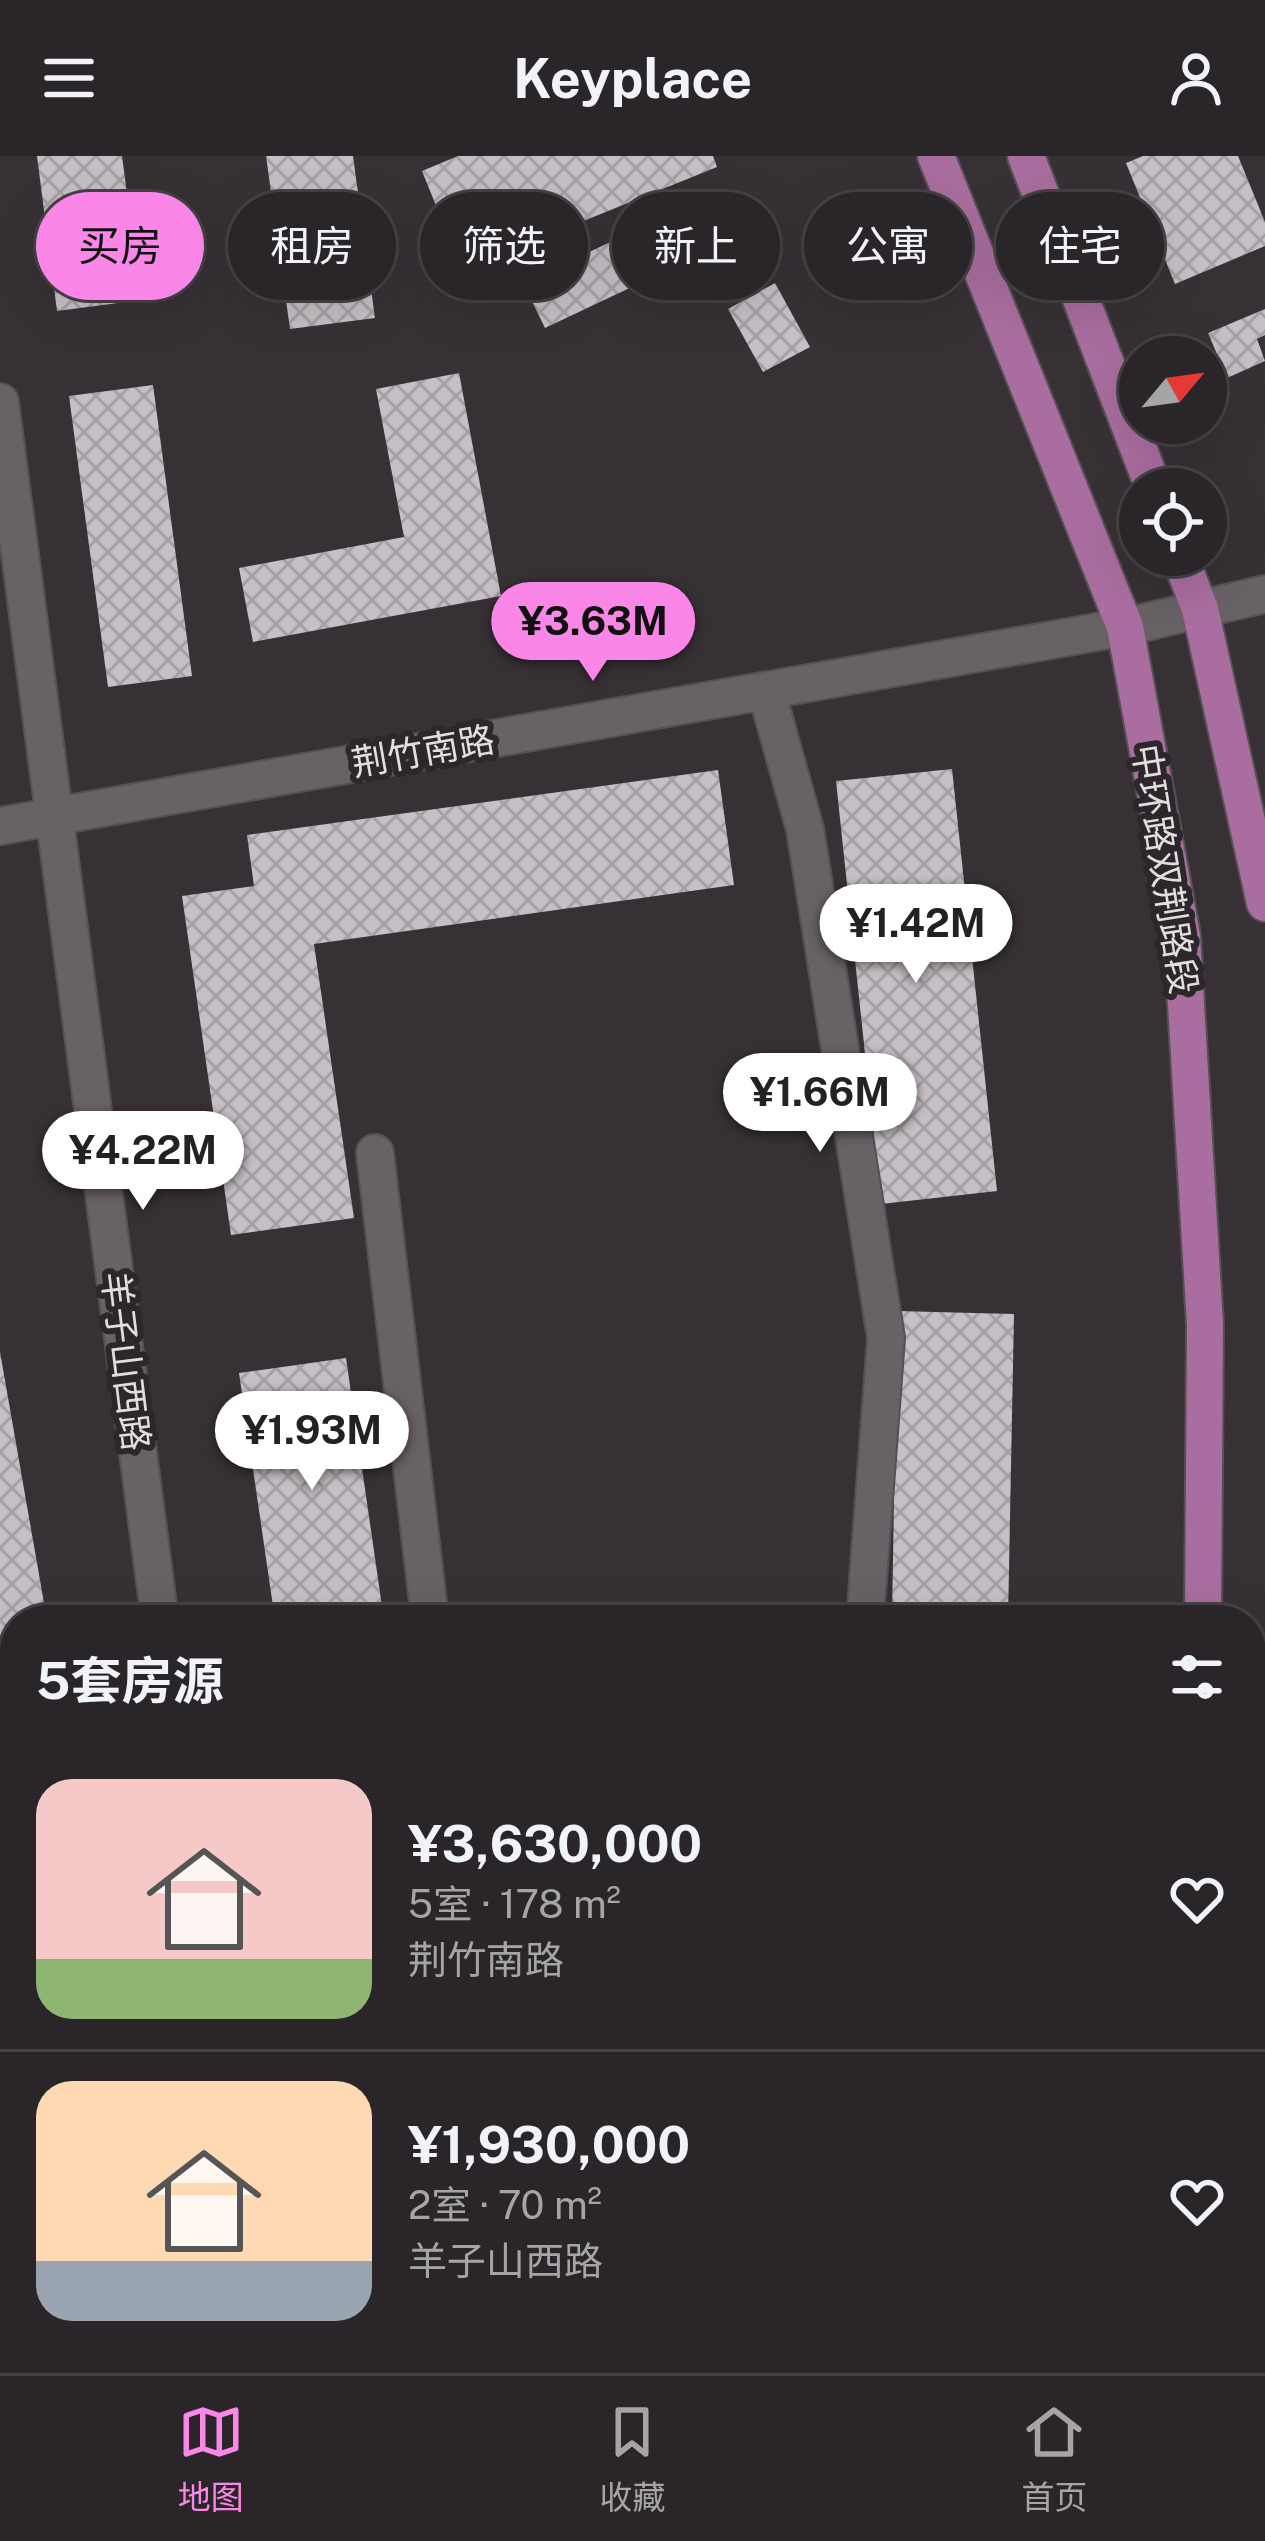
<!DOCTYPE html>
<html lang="zh">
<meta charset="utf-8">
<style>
:root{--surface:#292528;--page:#312d30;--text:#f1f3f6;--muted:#a5a5a8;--line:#454245;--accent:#fa87e7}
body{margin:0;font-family:"Public Sans","Noto Sans SC",sans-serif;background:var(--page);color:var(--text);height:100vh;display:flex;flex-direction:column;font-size:45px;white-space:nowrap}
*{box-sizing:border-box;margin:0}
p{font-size:39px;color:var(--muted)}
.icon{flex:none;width:66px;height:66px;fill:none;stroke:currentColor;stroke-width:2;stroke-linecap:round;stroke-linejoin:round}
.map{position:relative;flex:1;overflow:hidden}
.details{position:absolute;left:0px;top:1449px;width:1266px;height:768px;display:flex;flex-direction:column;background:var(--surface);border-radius:48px 48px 0 0;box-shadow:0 12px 48px #0002,0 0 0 3px var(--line)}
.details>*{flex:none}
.guide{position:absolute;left:36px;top:36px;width:1194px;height:108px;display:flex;gap:24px}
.needle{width:78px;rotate:61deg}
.buttons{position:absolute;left:1119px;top:180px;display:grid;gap:24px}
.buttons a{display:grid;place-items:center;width:108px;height:108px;border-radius:50%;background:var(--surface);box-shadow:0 12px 48px #0002,0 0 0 3px var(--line);font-size:60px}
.price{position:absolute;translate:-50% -102px;padding:0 27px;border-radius:42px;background:#fff;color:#222;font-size:39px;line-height:78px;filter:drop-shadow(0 3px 6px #0008)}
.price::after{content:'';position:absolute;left:50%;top:72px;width:36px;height:27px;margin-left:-18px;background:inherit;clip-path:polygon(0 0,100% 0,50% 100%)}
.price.active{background:var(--accent);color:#111}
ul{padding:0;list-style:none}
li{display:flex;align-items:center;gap:36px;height:300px;padding:0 36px}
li+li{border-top:3px solid var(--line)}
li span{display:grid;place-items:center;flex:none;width:336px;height:240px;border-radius:36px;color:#555}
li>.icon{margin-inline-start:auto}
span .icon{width:144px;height:144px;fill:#fffc;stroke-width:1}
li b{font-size:51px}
h2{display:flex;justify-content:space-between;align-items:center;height:144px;padding:0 36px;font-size:51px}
.pill{padding:0 42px;border-radius:54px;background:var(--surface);box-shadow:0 12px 48px #0002,0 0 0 3px var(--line);font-size:42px;line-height:108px}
.pill.active{background:var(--accent);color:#111}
header{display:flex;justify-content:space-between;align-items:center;height:156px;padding:0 36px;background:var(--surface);font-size:54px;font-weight:700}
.menu{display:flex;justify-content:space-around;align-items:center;height:168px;border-top:3px solid var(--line);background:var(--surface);font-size:33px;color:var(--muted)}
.menu a{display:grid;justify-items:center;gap:6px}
.menu .active{color:var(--accent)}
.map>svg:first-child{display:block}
</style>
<header><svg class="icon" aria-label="menu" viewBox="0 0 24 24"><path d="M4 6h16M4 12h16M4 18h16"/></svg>Keyplace<svg class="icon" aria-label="person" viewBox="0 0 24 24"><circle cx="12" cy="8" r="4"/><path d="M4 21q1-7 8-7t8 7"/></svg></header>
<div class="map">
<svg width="1265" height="2217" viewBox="0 0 1265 2217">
<defs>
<pattern id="park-dots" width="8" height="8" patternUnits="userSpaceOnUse" patternTransform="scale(3)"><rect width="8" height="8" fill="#563c51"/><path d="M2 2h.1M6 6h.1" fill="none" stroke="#6e586a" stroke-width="1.8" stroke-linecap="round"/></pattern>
<pattern id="building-cross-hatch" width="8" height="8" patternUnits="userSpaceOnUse" patternTransform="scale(3)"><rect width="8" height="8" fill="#c6bfc5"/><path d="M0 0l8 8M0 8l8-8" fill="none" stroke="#a6a0a4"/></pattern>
</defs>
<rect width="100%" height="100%" fill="#373136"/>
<polygon fill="url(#park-dots)" points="15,1863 15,2096 0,2096 0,1865"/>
<g fill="url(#building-cross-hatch)">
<polygon points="37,0 122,0 141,144 57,155"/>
<polygon points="266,0 353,0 375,162 290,173"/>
<polygon points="458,0 713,0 717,11 462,114 422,15"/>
<polygon points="1143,0 1238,0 1265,66 1265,90 1175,128 1126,7"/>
<polygon points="634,75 655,120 545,172 523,127"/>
<polygon points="775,127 810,191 763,216 728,153"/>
<polygon points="1265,153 1265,179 1257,183 1265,205 1227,222 1208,177"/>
<polygon points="459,217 501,440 253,486 239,412 404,381 376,233"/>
<polygon points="153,229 192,520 108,531 69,240"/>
<polygon points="952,613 997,1035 881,1048 836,625"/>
<polygon points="718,614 734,729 314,788 354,1062 231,1079 182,740 254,730 247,679"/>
<polygon points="897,1155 1014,1158 1008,1464 892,1464"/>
<polygon points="0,1196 47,1464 15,1464 15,1536 0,1538"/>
<polygon points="346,1202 384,1464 275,1464 239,1217"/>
<polygon points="15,1730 15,1816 0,1818 0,1732"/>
</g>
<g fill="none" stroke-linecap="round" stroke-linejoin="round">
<g stroke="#555054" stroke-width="40">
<g id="minor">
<polyline points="0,246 160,1464"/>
<polyline points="766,534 805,673 886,1182 865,1464"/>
<polyline points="0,670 1125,471 1265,438"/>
<polyline points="375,997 430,1464"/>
<polyline points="0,2144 15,2144"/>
<polyline points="1251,2150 1265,2150"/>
<polyline points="249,2202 249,2217"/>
</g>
</g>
<g stroke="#555054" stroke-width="40">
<g id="major">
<polyline points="936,0 1125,471 1182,780 1205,1169 1203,1464"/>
<polyline points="1026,0 1154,333"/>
<polyline points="1179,399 1200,453 1265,747"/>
<polyline points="1195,2217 1195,2202"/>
</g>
</g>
<use href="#minor" stroke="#686166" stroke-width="36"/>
<use href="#major" stroke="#a96e9f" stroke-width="36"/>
</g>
<g text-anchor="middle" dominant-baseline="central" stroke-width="12" stroke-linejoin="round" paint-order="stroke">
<g font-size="36" fill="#e1dde0" stroke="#2d272c">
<text transform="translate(423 595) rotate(-10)">荆竹南路</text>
<text transform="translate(1165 713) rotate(81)">中环路双荆路段</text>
<text transform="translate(126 1205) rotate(83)">羊子山西路</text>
</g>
</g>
</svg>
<div class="buttons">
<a><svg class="needle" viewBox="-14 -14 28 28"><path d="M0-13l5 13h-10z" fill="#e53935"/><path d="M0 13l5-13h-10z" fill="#a5a5a8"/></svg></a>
<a><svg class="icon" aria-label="locate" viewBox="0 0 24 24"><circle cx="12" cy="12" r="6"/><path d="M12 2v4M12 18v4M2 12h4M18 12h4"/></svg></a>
</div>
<b class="price active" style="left:593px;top:528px">¥3.63M</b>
<b class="price" style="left:916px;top:830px">¥1.42M</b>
<b class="price" style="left:820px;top:999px">¥1.66M</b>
<b class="price" style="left:143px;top:1057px">¥4.22M</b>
<b class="price" style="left:312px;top:1337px">¥1.93M</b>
<div class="guide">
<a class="pill active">买房</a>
<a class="pill">租房</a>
<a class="pill">筛选</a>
<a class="pill">新上</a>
<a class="pill">公寓</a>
<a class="pill">住宅</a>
</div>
<section class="details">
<h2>5套房源<svg class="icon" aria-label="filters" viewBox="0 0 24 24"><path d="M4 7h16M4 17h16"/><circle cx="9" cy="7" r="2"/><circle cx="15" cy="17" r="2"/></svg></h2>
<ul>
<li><span style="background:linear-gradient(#f6c9c9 75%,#8fb573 0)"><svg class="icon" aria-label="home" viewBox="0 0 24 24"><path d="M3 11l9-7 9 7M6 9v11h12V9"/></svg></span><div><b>¥3,630,000</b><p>5室 · 178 m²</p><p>荆竹南路</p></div><svg class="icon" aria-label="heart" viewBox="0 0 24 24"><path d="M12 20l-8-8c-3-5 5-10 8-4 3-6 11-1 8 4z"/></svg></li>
<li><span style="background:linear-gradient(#ffd9b3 75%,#9aa5b1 0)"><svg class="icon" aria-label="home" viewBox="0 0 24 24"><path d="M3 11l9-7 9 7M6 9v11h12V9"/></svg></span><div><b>¥1,930,000</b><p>2室 · 70 m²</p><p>羊子山西路</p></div><svg class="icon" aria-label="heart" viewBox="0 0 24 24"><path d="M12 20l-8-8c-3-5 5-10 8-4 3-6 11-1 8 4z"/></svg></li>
</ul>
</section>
</div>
<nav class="menu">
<a class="active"><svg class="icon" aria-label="map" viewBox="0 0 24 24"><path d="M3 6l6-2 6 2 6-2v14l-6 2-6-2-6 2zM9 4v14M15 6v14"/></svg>地图</a>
<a><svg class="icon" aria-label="saved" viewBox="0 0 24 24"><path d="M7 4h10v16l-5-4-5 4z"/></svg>收藏</a>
<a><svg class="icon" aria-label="home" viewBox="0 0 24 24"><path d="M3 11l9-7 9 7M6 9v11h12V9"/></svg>首页</a>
</nav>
